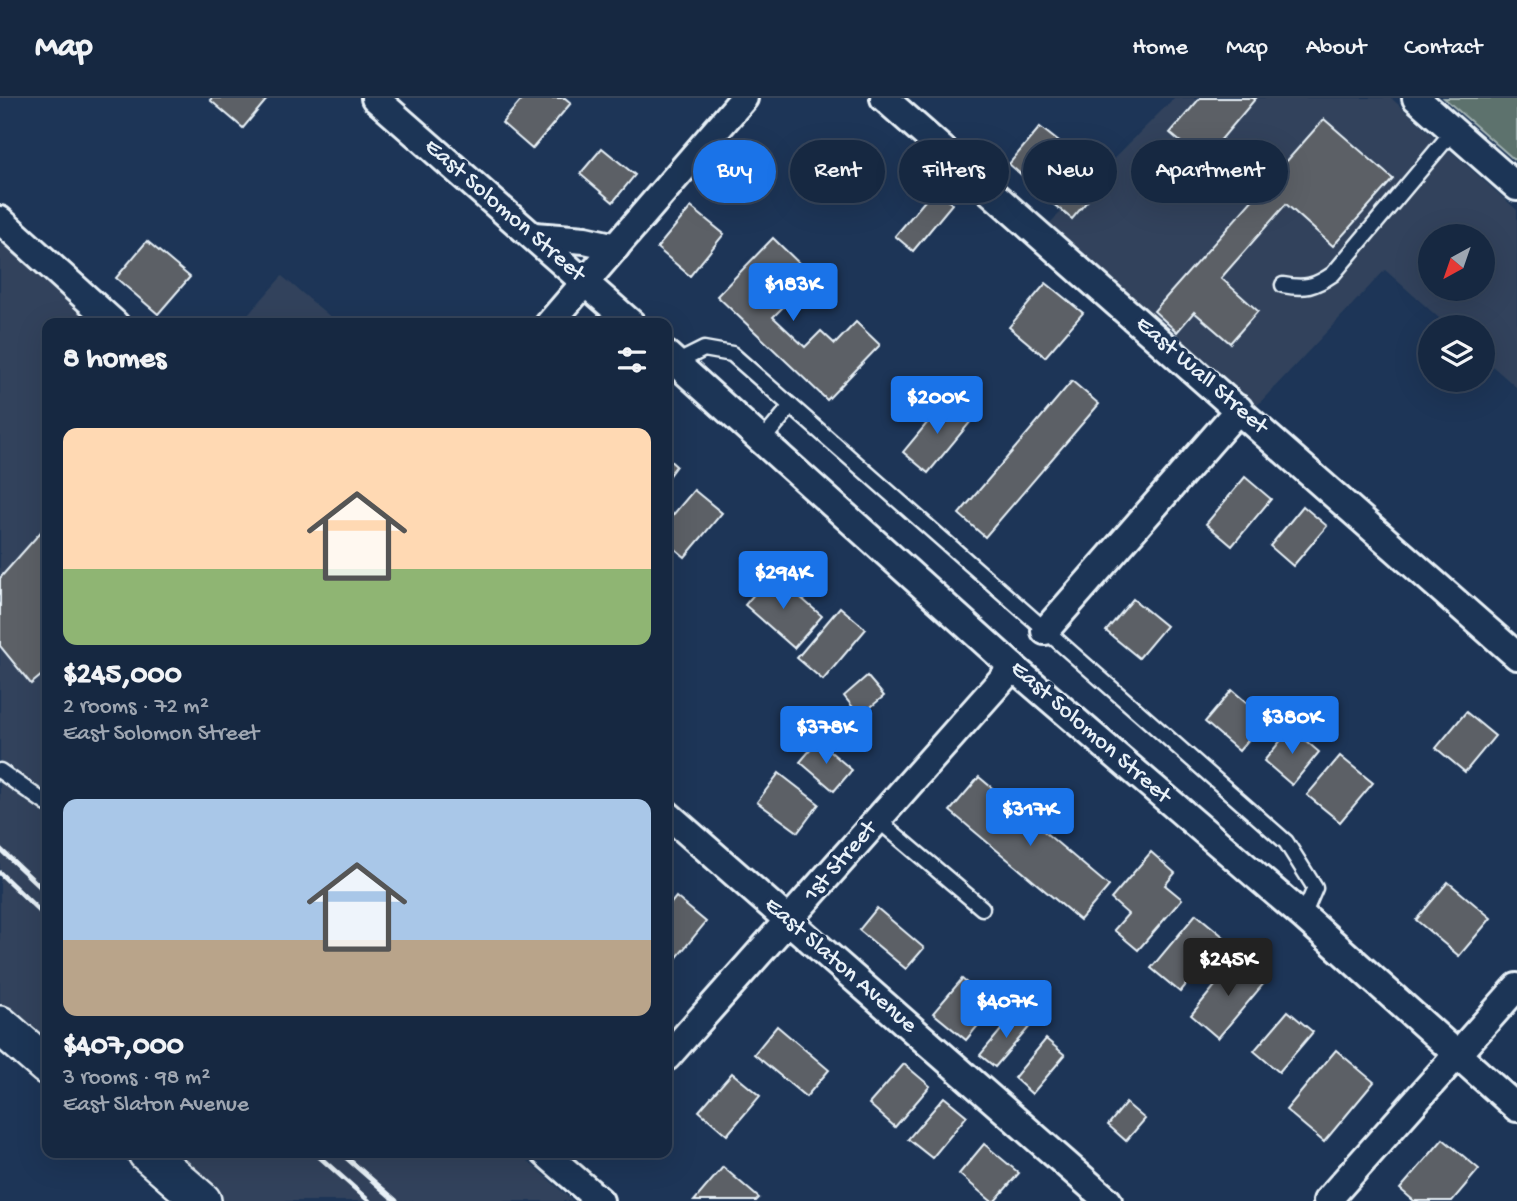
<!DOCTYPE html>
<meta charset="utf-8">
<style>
:root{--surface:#162841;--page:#1f3048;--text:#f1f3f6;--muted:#9ea6b1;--line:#35445a;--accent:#1a73e8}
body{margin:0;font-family:"Gochi Hand",sans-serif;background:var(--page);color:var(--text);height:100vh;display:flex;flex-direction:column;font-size:26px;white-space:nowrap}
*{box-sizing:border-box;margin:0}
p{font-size:23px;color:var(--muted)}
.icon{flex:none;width:38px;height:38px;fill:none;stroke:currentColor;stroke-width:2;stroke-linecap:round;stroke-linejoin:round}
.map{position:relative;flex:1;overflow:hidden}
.details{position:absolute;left:42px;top:220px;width:630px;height:840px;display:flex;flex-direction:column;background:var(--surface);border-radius:14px;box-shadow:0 7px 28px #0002,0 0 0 2px var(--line)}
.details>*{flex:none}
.hud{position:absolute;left:693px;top:42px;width:665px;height:63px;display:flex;gap:14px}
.needle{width:46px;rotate:220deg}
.buttons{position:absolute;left:1418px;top:126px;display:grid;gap:14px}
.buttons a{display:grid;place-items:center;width:77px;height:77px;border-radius:50%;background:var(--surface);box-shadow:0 7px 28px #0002,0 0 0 2px var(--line);font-size:35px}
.price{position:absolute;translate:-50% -60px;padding:0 16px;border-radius:7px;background:var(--accent);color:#fff;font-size:23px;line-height:46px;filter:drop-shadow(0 2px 4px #0008)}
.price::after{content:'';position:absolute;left:50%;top:42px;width:21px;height:16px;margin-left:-10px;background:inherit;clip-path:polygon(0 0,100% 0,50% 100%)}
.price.active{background:#222;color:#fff}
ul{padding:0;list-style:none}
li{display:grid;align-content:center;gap:14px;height:371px;padding:0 21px}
li span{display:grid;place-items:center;height:217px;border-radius:14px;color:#555}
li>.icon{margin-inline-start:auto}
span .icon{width:126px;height:126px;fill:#fffc;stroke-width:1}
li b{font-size:30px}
h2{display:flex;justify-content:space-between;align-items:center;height:84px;padding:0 21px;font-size:30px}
.pill{padding:0 24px;border-radius:32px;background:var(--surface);box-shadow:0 7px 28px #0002,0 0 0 2px var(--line);font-size:24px;line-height:63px}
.pill.active{background:var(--accent);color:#fff}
header{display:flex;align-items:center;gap:42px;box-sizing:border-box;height:98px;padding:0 35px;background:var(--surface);border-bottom:2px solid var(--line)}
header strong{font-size:33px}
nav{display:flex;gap:38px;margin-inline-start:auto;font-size:24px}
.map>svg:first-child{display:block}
</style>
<header>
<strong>Map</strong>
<nav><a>Home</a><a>Map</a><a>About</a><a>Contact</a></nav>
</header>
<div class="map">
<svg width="1517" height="1103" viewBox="0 0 1517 1103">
<rect width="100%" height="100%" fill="#1d3557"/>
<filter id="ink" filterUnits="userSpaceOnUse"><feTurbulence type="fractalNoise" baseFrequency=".0143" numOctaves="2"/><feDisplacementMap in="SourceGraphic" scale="14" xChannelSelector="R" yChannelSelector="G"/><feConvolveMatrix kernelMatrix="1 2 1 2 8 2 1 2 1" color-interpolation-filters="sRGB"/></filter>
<g filter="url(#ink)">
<g fill="#30425c" fill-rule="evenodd">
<path d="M1174,0H1391L1517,112V290L1482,259V229H1449L1385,172L1252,313L1044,131ZM1430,138H1482V191H1430Z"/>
<polygon points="0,115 126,226 47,226 47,962 0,920"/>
<polygon points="282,178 339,226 240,226"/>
<polygon points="153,1055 519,1055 573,1103 207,1103"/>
</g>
<polygon fill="#5d726d" stroke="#a2b2b2" stroke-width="2" points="1444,0 1517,0 1517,64"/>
<g fill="#5b6166" stroke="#e8f1f8" stroke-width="2">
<polygon points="212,0 268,0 243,30 210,2"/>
<polygon points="523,0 565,0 571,5 532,51 502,25"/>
<polygon points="1200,0 1256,0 1203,63 1170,35"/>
<polygon points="1324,21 1393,81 1333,148 1286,106 1221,180 1258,213 1230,245 1194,214 1177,234 1154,213"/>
<polygon points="1040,29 1064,48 1032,86 1009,66"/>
<polygon points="602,50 635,77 613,104 580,76"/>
<polygon points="1069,52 1105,82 1072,121 1036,92"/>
<polygon points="935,91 952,106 913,153 895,138"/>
<polygon points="691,109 724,136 690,178 657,150"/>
<polygon points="773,140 802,168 773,198 784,208 773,219 805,249 821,233 835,246 856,224 880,247 827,302 717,198"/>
<polygon points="147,143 190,179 158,216 116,180"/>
<polygon points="1046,185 1083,215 1045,259 1009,229"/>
<polygon points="1072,283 1099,306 985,439 959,416"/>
<polygon points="947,301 972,322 928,375 903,354"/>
<polygon points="667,360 676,368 667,380"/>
<polygon points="1245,379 1271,401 1232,448 1206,426"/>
<polygon points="694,392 722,415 685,459 667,444 667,424"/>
<polygon points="1303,408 1327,428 1293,468 1270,448"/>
<polygon points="47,427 47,583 42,577 31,586 0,548 0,480"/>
<polygon points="772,475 822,518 794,550 745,507"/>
<polygon points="1133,501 1166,528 1139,560 1106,533"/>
<polygon points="840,509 866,531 823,582 797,560"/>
<polygon points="867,578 884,598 860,618 844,598"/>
<polygon points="1232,592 1266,621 1239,653 1205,624"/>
<polygon points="1466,614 1495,638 1465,674 1436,650"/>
<polygon points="1291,630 1319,654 1292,687 1264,663"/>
<polygon points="818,643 852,672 834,693 800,664"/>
<polygon points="1340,658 1373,685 1340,724 1307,697"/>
<polygon points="779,675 819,706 798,734 757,704"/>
<polygon points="979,679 1109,788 1080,822 950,713"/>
<polygon points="1151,754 1175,775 1165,787 1182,801 1138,852 1114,832 1128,816 1111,801"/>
<polygon points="1448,784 1491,820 1459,858 1416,822"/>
<polygon points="676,799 706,824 670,868 667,866 667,810"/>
<polygon points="877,810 924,850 906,871 859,832"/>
<polygon points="1196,816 1225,840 1180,894 1151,870"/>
<polygon points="1237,861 1265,884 1218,940 1191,917"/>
<polygon points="962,881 994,908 966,942 933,915"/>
<polygon points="1288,913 1313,934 1279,974 1254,953"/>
<polygon points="1016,914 1031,927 995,969 980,957"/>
<polygon points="777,928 829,972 806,999 754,956"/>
<polygon points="1046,941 1065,957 1032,996 1014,980"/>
<polygon points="1336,952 1374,984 1324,1044 1286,1012"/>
<polygon points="904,966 930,988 895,1029 869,1006"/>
<polygon points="732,975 760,998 727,1037 699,1013"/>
<polygon points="944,999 967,1018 932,1060 908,1041"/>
<polygon points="1126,1005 1145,1021 1126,1043 1108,1027"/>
<polygon points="1443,1041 1479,1071 1452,1103 1414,1103 1400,1091"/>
<polygon points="984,1046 1019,1075 995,1103 991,1103 959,1076"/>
<polygon points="723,1069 759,1100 756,1103 694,1103"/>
</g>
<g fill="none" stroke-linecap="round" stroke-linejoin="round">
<g stroke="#e8f1f8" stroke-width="19">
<g id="service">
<path d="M1283,187C1305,191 1314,189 1333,176L1453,33"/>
<polyline points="676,265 704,251 732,256 1286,744 1315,790 1303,818"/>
<polyline points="762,343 791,308"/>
<polyline points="0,673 47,706"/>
<polyline points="878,722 982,810"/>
</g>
</g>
<g stroke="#e8f1f8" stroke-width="32">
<g id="minor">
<polyline points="375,0 632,226"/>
<polyline points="884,0 1517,558"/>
<polyline points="1416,0 1517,89"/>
<polyline points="0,122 115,226"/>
<polyline points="534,138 585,142 616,149"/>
<polyline points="549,226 744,0"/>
<polyline points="667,257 1013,569 1303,818 1517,1010"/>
<polyline points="1045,533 1239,311"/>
<polyline points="667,716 1108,1103"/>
<polyline points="667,959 1013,569"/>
<polyline points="545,1055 600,1103"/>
<polyline points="1327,1103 1517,889"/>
</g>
</g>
<g stroke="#e8f1f8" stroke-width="42">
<g id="secondary">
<polyline points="0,927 47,968"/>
<polyline points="147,1055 202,1103"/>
</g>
</g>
<use href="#service" stroke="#1d3557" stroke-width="14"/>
<use href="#minor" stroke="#1d3557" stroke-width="26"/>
<use href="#secondary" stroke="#1d3557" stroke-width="37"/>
<g stroke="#e8f1f8" stroke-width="5">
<polyline points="0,751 47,795"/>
<polyline points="0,775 47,820"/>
<polyline points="315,1055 369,1103"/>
<polyline points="341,1055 396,1103"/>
</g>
</g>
</g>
<g text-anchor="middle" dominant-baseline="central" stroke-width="7" stroke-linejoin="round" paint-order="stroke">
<g font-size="24" fill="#e8f1f8" stroke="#1d3557">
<text transform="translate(504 113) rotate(41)">East Solomon Street</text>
<text transform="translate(1201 278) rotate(41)">East Wall Street</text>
<text transform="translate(1090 635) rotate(41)">East Solomon Street</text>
<text transform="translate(841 764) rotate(-49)">1st Street</text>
<text transform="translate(840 868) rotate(41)">East Slaton Avenue</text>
</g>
</g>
</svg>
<div class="buttons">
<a><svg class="needle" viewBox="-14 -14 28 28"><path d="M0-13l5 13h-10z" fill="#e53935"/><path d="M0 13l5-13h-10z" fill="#9ea6b1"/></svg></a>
<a><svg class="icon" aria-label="layers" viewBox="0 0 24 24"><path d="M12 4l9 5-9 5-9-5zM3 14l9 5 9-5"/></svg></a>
</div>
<b class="price" style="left:793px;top:225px">$183K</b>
<b class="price" style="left:937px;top:338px">$200K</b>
<b class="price" style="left:783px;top:513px">$294K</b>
<b class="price" style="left:1292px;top:658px">$380K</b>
<b class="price" style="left:826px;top:668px">$378K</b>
<b class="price" style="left:1030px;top:750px">$317K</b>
<b class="price active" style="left:1228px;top:900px">$245K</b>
<b class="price" style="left:1006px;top:942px">$407K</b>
<div class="hud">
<a class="pill active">Buy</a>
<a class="pill">Rent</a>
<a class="pill">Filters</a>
<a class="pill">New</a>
<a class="pill">Apartment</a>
</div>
<section class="details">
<h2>8 homes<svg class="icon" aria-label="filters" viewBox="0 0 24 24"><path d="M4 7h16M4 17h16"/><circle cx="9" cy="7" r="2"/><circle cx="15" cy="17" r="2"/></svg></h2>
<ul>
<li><span style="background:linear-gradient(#ffd9b3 65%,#8fb573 0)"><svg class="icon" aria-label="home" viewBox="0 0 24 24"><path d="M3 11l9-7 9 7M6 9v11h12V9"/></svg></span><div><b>$245,000</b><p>2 rooms · 72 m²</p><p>East Solomon Street</p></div></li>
<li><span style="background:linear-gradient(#a9c7e8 65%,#b9a48a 0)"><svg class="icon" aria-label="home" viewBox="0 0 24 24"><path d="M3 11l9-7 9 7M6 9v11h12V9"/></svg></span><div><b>$407,000</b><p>3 rooms · 98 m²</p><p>East Slaton Avenue</p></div></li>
</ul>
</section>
</div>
